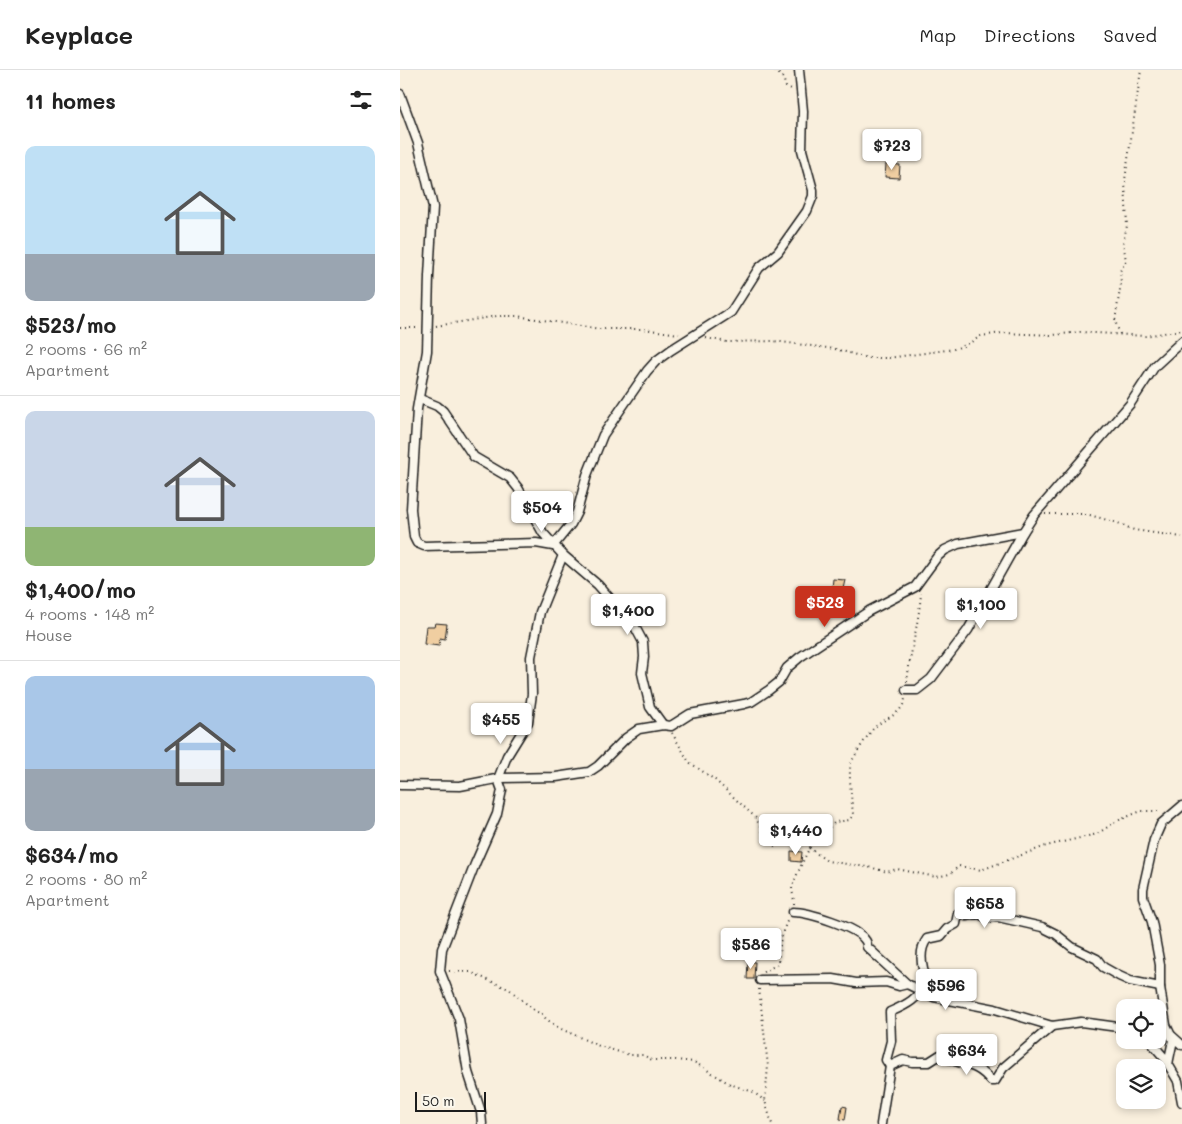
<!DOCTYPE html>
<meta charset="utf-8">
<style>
:root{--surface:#fff;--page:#f6f6f6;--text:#222;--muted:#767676;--line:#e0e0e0;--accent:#c8321e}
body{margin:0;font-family:Mali,sans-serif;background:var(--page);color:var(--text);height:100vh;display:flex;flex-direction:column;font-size:19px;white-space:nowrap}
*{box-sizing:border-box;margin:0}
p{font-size:16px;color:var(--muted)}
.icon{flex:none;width:28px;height:28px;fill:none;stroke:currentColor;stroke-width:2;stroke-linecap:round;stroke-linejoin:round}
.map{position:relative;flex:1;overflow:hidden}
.drawer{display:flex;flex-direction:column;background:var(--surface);width:400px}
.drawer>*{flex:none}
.fabs{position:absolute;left:716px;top:929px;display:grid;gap:10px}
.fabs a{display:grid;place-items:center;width:50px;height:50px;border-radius:10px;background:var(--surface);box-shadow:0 2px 8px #0003;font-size:25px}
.scale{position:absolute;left:15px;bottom:12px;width:71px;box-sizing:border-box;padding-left:5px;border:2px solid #1c1c1c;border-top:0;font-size:14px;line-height:18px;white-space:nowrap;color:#1c1c1c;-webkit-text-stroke:4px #fbf7ec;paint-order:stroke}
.price{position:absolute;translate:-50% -42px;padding:0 11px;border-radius:5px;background:#fff;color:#222;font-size:16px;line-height:32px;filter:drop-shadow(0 1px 2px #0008)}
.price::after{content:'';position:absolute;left:50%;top:30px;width:15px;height:11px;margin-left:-8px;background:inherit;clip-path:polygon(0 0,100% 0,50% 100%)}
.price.on{background:var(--accent);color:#fff}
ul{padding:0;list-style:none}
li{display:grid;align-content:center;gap:10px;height:265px;padding:0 25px}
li+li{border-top:1px solid var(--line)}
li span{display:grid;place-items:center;height:155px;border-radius:10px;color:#555}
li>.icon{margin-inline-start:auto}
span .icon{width:90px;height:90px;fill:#fffc;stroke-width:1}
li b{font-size:21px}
h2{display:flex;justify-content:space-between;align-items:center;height:60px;padding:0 25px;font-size:21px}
header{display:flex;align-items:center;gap:30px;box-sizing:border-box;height:70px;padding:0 25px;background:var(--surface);border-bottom:1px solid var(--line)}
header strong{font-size:24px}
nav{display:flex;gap:28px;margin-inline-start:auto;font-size:18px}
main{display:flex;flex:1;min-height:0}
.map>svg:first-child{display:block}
</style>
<header>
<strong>Keyplace</strong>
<nav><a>Map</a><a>Directions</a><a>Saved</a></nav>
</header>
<main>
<section class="drawer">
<h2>11 homes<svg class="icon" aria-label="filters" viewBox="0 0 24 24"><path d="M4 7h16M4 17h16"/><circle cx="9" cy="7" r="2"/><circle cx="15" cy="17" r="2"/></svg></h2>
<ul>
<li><span style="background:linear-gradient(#bfe0f5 70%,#9aa5b1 0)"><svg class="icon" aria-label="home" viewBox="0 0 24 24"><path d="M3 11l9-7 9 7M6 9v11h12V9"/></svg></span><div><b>$523/mo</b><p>2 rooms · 66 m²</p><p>Apartment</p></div></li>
<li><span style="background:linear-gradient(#c9d6e8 75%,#8fb573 0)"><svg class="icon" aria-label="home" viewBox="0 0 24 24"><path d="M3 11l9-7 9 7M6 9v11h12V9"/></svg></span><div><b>$1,400/mo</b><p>4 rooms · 148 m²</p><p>House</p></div></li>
<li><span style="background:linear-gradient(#a9c7e8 60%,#9aa5b1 0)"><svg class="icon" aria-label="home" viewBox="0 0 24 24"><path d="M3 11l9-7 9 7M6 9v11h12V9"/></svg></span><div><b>$634/mo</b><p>2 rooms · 80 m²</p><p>Apartment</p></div></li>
</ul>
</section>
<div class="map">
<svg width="782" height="1054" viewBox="0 0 782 1054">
<rect width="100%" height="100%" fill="#f9efdd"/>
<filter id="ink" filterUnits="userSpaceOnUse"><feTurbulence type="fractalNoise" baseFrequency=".02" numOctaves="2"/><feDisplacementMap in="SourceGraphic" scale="10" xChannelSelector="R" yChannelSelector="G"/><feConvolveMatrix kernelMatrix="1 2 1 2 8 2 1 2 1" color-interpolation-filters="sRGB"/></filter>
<g filter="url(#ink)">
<g fill="#f0cea1" stroke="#1c1c1c">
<polygon points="486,94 500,95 499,108 485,107"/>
<polygon points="433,509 445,510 443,519 432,518"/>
<polygon points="35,553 47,554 45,569 40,568 39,576 24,574 26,556 34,556"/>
<polygon points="391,781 402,782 401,792 391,791"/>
<polygon points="348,892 355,892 354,909 347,909"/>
<polygon points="442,1036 447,1037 445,1050 440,1049"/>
</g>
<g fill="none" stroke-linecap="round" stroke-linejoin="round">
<g stroke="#1c1c1c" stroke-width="11">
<g id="street">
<polyline points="0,24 18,73 33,137 29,206 27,281 17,339 11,439 14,467 17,473 24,476 136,473 153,476 171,454 177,442 187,405 203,365 247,301 256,291 271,280 331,242 359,198 378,182 407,141 413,126 413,120 402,80 403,41 399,0"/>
<polyline points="20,329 37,336 43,341 74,387 110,408 118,418 143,463 163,485 140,542 131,587 132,624 128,652 107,686 98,709 102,720 97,744 75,794 42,879 40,901 59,949 68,1002 81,1042 82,1054"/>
<polyline points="163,485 198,515 235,557 243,572 244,587 242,603 250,637 263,655"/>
<polyline points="506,620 517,620 531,609 568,560 623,462"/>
<polyline points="0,715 60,716 101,708 156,707 189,702 198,696 226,668 239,659 263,655 271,656 290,644 344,634 351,632 369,620 379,612 387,598 400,587 469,541 515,517 537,487 545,480 558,474 623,462 634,445 730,334 755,296 782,271"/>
<polyline points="782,736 761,754 754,770 743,819 743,827 752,852 760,895 760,917 766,955 773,970 768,994 778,1011 782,1032"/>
<path d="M393,842C408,842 457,857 465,870C467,872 467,875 467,877L507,914L534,927L595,939L652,956L681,952L725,958"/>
<polyline points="360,910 433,909 456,913 486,912 499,916 507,914"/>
<polyline points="772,966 782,975"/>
<polyline points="749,970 768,992"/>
<path d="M490,996L486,990L491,971L490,942C509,934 517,929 527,912C522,899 518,881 527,869L541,866L547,859L556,854L558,843L566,846L579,844L588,848L598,847L642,857L656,864L672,877L697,889L703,897L719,906L730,911L760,917"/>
<path d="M481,1054L490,996L503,990L512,992H529L540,985C560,996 576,991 591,1011H595L603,998L652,956"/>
</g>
</g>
<g stroke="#1c1c1c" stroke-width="2" stroke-dasharray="1 4" stroke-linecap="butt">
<polyline points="375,0 383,8 386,17 392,19"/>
<polyline points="36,256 97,246 117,246 200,259 243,259 279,264"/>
<polyline points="0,258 19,258"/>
<polyline points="720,264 715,251 721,213 720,201 726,191 723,172 727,156 725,110 741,0"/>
<polyline points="306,268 327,272 373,271 435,279 467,288 488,288 554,279 566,275 581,266 602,263 653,265 680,262 745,266 782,260"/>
<polyline points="645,444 686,444 718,453 734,460 782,467"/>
<path d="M507,612C510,582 519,553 521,523"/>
<polyline points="272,663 289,692 315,710 356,748 366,769 376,777"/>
<polyline points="409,778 427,791 473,798 487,802 497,799 536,807 550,804 559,796 581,800 646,776 697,764 717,751 741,741 758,741 759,744"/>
<path d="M394,834C394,828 392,822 392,817C393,813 408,779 411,776C413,773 414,773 418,773L428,759L435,752L450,750L453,744C452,733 448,702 451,693C453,688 470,661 475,657C486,647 501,646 505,629"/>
<polyline points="49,901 70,902 109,919 135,941 142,944 146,949 159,958 199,976 230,985 243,985 252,990 276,990 294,992 330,1014 353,1022 365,1031"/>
<polyline points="363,902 378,894 381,866 388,849"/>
<polyline points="359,919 368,996 365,1031 372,1054"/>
</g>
<use href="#street" stroke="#fbf7ec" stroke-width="8"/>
</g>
</g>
</svg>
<div class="fabs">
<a><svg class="icon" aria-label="locate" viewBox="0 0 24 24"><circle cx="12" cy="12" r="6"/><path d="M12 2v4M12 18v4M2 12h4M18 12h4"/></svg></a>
<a><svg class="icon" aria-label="layers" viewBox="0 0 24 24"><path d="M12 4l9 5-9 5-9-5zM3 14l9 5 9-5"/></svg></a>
</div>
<div class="scale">50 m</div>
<b class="price" style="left:492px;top:101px">$723</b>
<b class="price" style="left:142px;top:463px">$504</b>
<b class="price on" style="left:425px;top:558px">$523</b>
<b class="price" style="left:581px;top:560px">$1,100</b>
<b class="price" style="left:228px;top:566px">$1,400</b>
<b class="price" style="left:101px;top:675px">$455</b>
<b class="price" style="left:396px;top:786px">$1,440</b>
<b class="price" style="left:585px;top:859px">$658</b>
<b class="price" style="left:351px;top:900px">$586</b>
<b class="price" style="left:546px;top:941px">$596</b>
<b class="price" style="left:567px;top:1006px">$634</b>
</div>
</main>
